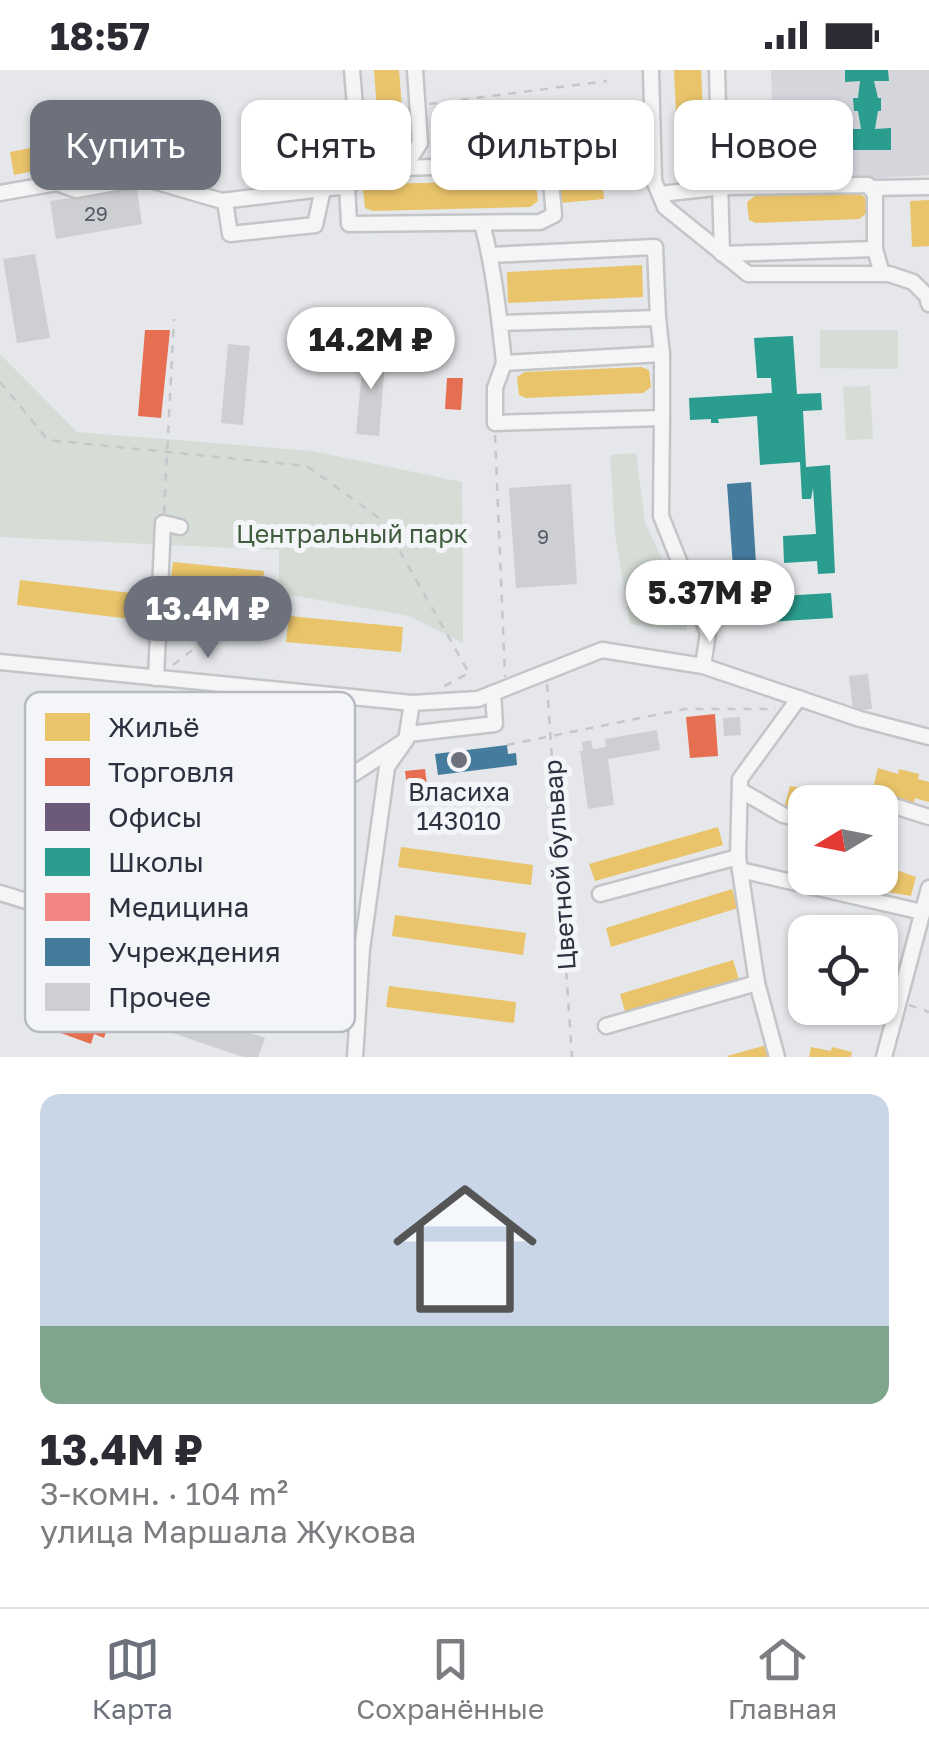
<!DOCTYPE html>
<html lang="ru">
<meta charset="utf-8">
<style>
:root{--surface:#fff;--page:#f2f2f3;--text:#2b2b33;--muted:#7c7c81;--line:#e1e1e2;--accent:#6d717c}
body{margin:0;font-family:"Golos Text",sans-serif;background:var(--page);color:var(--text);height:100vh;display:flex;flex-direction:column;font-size:38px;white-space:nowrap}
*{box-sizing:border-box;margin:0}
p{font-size:32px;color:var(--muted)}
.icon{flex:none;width:55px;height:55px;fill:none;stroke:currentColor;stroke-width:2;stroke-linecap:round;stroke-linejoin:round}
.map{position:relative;height:987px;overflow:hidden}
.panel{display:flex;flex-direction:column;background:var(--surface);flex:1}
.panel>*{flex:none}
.top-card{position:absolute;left:30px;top:30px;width:870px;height:90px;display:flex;gap:20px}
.needle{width:65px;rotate:260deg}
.tools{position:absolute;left:788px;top:715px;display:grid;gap:20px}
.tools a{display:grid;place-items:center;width:110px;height:110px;border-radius:20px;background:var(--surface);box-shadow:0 2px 8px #0004;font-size:50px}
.price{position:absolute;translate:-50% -85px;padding:0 22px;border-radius:35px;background:#fff;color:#222;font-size:32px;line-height:65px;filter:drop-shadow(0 2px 5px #0008)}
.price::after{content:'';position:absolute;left:50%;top:60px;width:30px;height:22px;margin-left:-15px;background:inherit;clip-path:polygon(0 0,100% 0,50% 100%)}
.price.on{background:var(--accent);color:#fff}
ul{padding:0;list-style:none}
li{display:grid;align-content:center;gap:20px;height:530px;padding:0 40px}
li span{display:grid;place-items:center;height:310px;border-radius:20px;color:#555}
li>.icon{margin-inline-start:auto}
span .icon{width:180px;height:180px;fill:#fffc;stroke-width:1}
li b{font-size:42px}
.pill{padding:0 35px;border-radius:20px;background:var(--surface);box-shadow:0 2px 8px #0004;font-size:35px;line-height:90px}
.pill.on{background:var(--accent);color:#fff}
.status{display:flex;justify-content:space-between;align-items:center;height:70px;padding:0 50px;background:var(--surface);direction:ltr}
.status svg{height:28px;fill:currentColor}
.dock{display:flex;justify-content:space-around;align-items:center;height:140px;border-top:2px solid var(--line);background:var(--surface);font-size:28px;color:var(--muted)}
.dock a{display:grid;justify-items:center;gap:5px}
.dock .on{color:var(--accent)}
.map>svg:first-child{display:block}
</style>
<div class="status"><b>18:57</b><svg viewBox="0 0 49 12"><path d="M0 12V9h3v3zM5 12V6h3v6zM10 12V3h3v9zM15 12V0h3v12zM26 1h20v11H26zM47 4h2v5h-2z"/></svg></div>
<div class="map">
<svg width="929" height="987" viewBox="0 0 929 987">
<rect width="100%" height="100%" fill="#e5e7ea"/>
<polygon fill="#d4d6dc" points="771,0 929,0 929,105 775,114"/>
<g fill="#d5ddd6">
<polygon points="820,260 898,260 898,299 820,298"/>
<polygon points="0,284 77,362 312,381 462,412 463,573 409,546 279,523 279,480 0,467"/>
<polygon points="870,316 873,369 846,370 843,317"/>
<polygon points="636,383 645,452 684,537 687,561 630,554 615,463 610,385"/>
</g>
<g fill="#e9c46a">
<polygon points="374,0 399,0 402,38 377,40"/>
<polygon points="674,0 701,0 706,107 679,108"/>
<polygon points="40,76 44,99 14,105 10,82"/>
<polygon points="602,105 604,129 560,133 558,109"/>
<polygon points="528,111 536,114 538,131 530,137 373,141 365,138 363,120 371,114"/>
<polygon points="857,123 865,127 867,143 859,149 756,153 749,150 747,132 755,126"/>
<polygon points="929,130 929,176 912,177 910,131"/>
<polygon points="642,195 643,227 508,233 507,202"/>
<polygon points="641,297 649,300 651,317 643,323 526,328 519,325 517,307 525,302"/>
<polygon points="173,492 264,501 262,523 170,515"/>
<polygon points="20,510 149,525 146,551 17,535"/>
<polygon points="289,546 403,557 401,582 286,572"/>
<polygon points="878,698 898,704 899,699 919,704 918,709 929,712 929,732 915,728 914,733 873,718"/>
<polygon points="790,716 830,722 829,726 852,732 805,732 805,740 785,735"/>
<polygon points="718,757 723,775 595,811 589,794"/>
<polygon points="401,777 533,795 531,815 398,797"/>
<polygon points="880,794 916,807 911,826 869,819 870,815 845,809 880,808"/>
<polygon points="732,819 738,838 611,877 606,858"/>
<polygon points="395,845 526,863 523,885 392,866"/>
<polygon points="733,890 739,910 626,945 620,924"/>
<polygon points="389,916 516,932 514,953 386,937"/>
<polygon points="767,975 770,987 728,987 727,986"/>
<polygon points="811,977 831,981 832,977 852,982 851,987 809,987"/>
</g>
<g fill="#e76f51">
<polygon points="145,260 170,260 161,348 138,346"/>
<polygon points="447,308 463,308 461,340 445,339"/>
<polygon points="715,644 718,686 690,688 686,647"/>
<polygon points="425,699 429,731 409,733 405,701"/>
<polygon points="66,941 108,956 104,968 94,964 91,974 58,962"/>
</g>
<g fill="#2a9d8f">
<polygon points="845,0 888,0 889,11 874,11 878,28 881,28 881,41 878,41 875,59 891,58 891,80 847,80 847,59 861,59 858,41 854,41 853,28 858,28 860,11 845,12"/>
<polygon points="793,266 797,324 821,323 822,340 803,341 806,397 830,395 835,503 818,504 817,491 784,493 783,466 816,464 813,418 811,429 802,429 800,392 760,395 757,346 718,349 719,353 711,353 711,349 690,350 689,328 772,323 771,308 757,308 754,268"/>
<polygon points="831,523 833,548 734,554 732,529"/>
</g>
<polygon fill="#f28482" points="350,65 353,87 255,99 252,78"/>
<g fill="#457b9d">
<polygon points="751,412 757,510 734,511 727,414"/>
<polygon points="507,675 508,684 516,683 517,695 438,705 435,684"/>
</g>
<g fill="#cecfd2">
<polygon points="594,34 595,63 578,64 577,35"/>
<polygon points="208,41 214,87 187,91 182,45"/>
<polygon points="105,71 109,95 47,105 44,82"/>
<polygon points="137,118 142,154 56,169 50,131"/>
<polygon points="35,184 50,268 17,273 3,189"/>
<polygon points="228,274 250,276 243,355 221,353"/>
<polygon points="364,278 386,280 379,366 356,364"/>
<polygon points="571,414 577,514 516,518 509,418"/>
<polygon points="868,604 872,639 853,641 849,606"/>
<polygon points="740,647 741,665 724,666 723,648"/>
<polygon points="657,660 660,680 608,689 614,735 588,739 580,681 583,681 582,672 591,670 593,679 606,677 605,669"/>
<polygon points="160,933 265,968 258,987 243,987 152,956"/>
</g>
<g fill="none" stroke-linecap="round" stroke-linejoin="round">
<g stroke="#c3c5c8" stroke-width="19">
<g id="minor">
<polyline points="352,0 356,48 368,63 372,102"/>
<polyline points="651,0 654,111 665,137 748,204 889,204 913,212 927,226 929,234"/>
<polyline points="717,0 722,184 875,179"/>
<polyline points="404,98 420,73 415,0"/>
<polyline points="873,118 929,117"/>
<polyline points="0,123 57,113 76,120 143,108 222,131 347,116 372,102 404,98 541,93 550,101 554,145 540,152 349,154 347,116"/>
<polyline points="660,124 724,117 868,115 875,124 875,179 882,204"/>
<polyline points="225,131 230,164 315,155 323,119"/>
<path d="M482,153C494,199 499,245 504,293L662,284L658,248L500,253"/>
<polyline points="490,185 655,177 658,248"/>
<polyline points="504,293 495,318 495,353 662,348 662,284"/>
<polyline points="662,348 661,446 708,563 703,596"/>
<polyline points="0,592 412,633 478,629 602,580 703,596 860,649 929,667"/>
<polyline points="156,608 163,453 180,457"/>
<polyline points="408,664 495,654 493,623"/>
<polyline points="740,720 783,745 805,750"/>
<polyline points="872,732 872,729 929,747"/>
<polyline points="740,800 922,842"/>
<path d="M0,823C58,840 92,859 152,834L406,670"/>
<polyline points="600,824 738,787"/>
<polyline points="803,921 805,922"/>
<polyline points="858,938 894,948"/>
<polyline points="606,956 757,913"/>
<polyline points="355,987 362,879 387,697 406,670 412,633"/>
<polyline points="777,987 757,913 738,787 740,709 799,628"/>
<polyline points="884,987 929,818"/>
</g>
</g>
<g stroke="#c6c7cb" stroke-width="2.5" stroke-dasharray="8 8" stroke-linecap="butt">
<polyline points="429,34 607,11"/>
<polyline points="0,312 48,370 307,396 382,450 469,603 439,619"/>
<polyline points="495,365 505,607"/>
<polyline points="164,443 174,249"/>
<polyline points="173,595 251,535"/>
<polyline points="547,614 572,987"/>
<polyline points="507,675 685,639 776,639"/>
<polyline points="909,935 929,942"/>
</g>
<use href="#minor" stroke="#f5f5f6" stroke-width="14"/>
</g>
<circle fill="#6d717c" stroke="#f4f5f8" stroke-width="4" cx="459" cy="690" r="10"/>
<g text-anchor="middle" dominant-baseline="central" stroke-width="10" stroke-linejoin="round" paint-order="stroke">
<g font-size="20" fill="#565a66">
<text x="96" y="143">29</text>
<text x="543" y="466">9</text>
</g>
<g font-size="25" fill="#3f5c3c" stroke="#f4f5f8">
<text x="352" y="463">Центральный парк</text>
</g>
<g font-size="25" fill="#2d3241" stroke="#f4f5f8">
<text x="459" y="721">Власиха<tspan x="459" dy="29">143010</tspan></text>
</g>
<g font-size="25" fill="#2d3241" stroke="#f4f5f8">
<text transform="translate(559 795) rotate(-94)">Цветной бульвар</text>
</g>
</g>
<rect x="25" y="622" width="330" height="340" rx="15" fill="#f4f5f8" stroke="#b8bac1" stroke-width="2.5"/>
<rect x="45" y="643" width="45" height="28" fill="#e9c46a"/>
<rect x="45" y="688" width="45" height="28" fill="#e76f51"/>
<rect x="45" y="733" width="45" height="28" fill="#6d597a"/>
<rect x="45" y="778" width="45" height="28" fill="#2a9d8f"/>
<rect x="45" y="823" width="45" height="28" fill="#f28482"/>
<rect x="45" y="868" width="45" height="28" fill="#457b9d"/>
<rect x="45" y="913" width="45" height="28" fill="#cecfd2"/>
<g font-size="28" fill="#2d3241">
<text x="108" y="667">Жильё</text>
<text x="108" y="712">Торговля</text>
<text x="108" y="757">Офисы</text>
<text x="108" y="802">Школы</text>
<text x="108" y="847">Медицина</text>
<text x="108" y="892">Учреждения</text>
<text x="108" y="937">Прочее</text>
</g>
</svg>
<div class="tools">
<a><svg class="needle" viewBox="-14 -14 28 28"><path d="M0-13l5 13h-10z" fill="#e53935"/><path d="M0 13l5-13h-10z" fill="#7c7c81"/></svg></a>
<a><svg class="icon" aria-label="locate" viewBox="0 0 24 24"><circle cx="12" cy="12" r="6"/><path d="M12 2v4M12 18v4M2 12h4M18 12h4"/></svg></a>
</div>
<b class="price" style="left:371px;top:322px">14.2M ₽</b>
<b class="price" style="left:710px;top:575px">5.37M ₽</b>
<b class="price on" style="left:208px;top:591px">13.4M ₽</b>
<div class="top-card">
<a class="pill on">Купить</a>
<a class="pill">Снять</a>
<a class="pill">Фильтры</a>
<a class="pill">Новое</a>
</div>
</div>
<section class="panel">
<ul>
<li><span style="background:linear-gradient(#c9d6e8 75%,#7fa58c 0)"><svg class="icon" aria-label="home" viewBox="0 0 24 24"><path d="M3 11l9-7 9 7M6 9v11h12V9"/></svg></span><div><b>13.4M ₽</b><p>3-комн. · 104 m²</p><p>улица Маршала Жукова</p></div></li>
</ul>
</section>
<nav class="dock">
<a class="on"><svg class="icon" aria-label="map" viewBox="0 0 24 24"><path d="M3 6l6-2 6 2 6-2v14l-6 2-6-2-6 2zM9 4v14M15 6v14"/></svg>Карта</a>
<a><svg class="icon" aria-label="saved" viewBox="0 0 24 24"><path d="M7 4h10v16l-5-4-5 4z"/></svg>Сохранённые</a>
<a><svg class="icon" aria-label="home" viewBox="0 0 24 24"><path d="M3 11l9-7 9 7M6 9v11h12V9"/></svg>Главная</a>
</nav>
